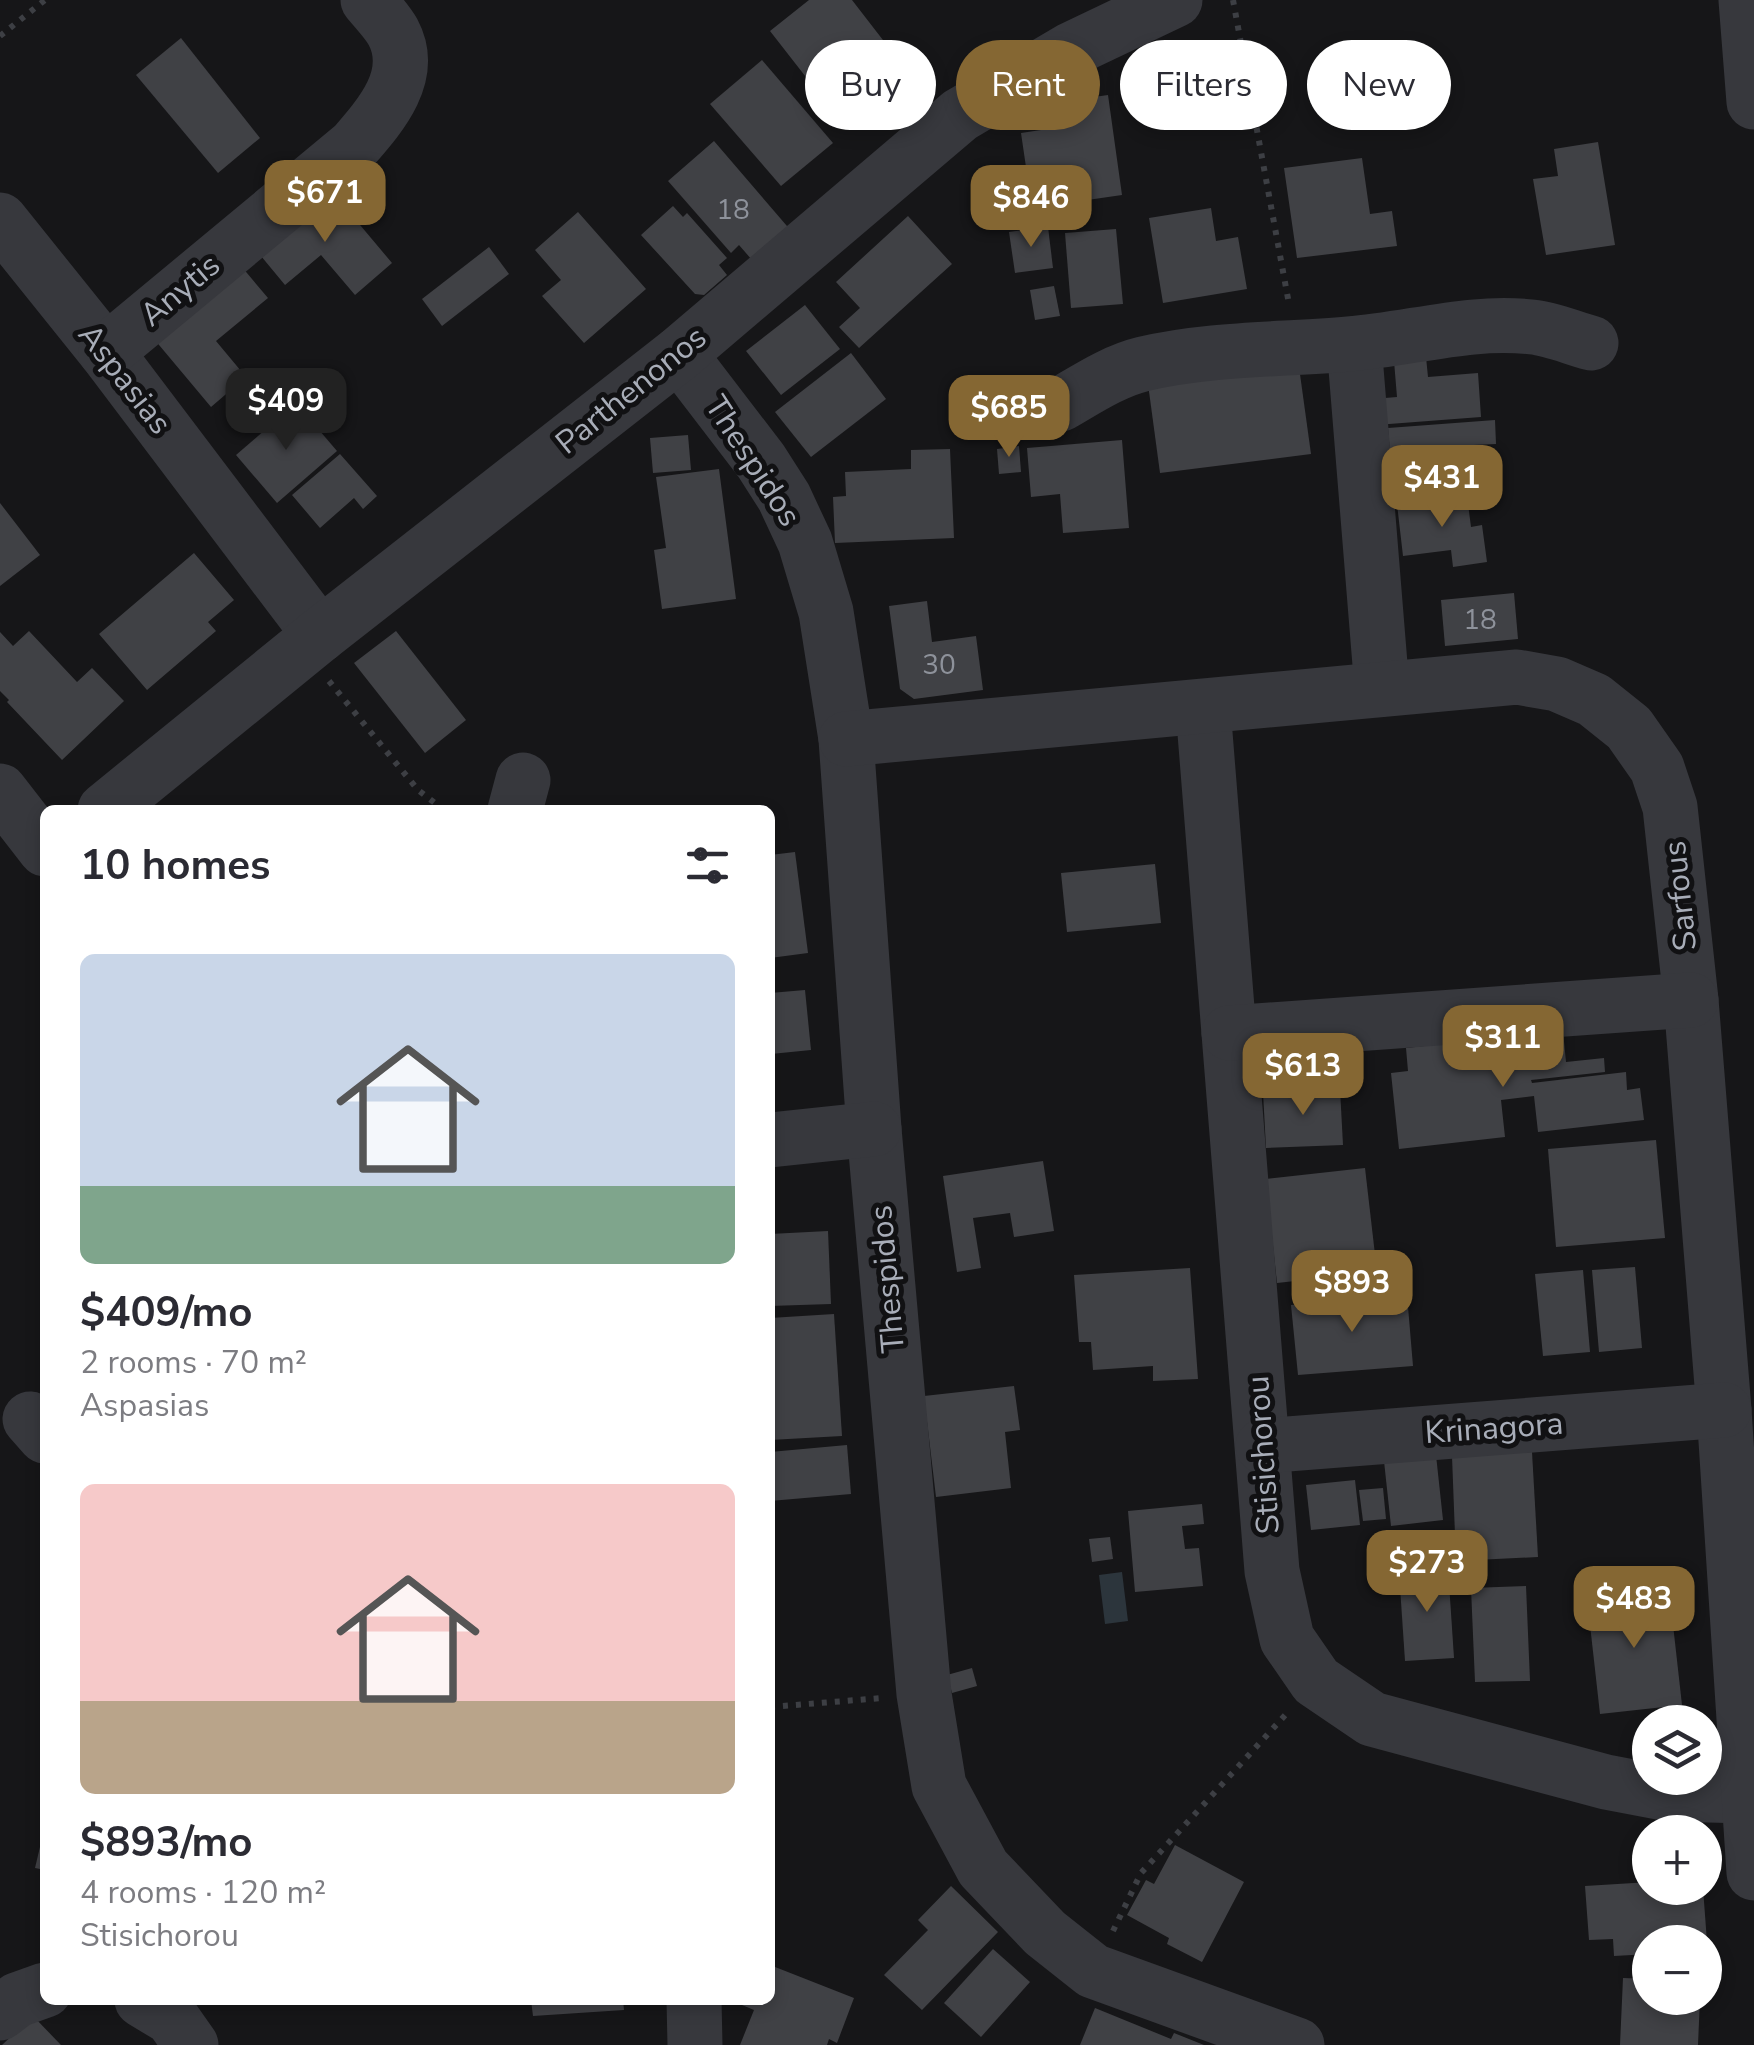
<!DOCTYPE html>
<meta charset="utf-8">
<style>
:root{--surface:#fff;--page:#f2f2f3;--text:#2b2b33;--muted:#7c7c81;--accent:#856733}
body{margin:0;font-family:"Nunito Sans",sans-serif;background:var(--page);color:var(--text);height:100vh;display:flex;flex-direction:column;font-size:38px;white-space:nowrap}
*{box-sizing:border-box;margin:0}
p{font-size:32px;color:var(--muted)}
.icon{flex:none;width:55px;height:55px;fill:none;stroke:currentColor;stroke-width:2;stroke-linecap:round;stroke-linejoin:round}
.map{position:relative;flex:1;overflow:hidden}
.details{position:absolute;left:40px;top:805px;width:735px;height:1200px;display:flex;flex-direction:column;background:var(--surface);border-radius:15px;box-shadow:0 5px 15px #0003}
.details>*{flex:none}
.top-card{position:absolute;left:805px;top:40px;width:798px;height:90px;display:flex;gap:20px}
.fabs{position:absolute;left:1632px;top:1705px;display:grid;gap:20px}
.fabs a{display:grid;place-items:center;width:90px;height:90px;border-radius:50%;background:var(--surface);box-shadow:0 5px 15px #0003;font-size:50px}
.price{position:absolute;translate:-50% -85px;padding:0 22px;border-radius:20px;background:var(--accent);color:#fff;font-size:32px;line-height:65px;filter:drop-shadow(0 2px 5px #0008)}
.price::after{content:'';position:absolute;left:50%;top:60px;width:30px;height:22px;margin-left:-15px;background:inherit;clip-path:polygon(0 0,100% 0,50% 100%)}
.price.on{background:#222;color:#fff}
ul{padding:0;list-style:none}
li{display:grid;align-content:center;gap:20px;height:530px;padding:0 40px}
li span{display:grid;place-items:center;height:310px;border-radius:15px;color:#555}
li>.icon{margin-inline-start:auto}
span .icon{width:180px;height:180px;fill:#fffc;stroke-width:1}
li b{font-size:42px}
h2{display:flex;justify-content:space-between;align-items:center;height:120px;padding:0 40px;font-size:42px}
.chip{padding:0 35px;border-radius:45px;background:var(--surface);box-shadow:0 5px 15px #0003;font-size:35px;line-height:90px}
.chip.on{background:var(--accent);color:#fff}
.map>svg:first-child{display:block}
</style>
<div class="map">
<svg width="1754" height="2045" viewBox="0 0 1754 2045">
<rect width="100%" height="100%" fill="#161618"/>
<polygon fill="#2c353c" points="1122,1572 1128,1621 1105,1624 1099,1575"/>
<g fill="#404145">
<polygon points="809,0 852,0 910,75 861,113 832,76 816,90 770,31"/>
<polygon points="181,38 260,138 218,173 136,75"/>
<polygon points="762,60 833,143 781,186 710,104"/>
<polygon points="1108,95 1122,195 1032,208 1021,133 1041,130 1038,105"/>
<polygon points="714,141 799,240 752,260 739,245 731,253 668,181"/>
<polygon points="1598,142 1615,245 1546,255 1533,179 1558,176 1554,149"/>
<polygon points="1362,158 1370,214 1392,211 1397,246 1297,258 1284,168"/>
<polygon points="329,188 392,263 355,295 321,255 285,285 256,250"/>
<polygon points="673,206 683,217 687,213 727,258 719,265 727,275 704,295 695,294 641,235"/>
<polygon points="1211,208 1216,241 1238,237 1247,289 1163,303 1149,218"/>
<polygon points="578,212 646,289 584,343 542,296 561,280 535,250"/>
<polygon points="908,216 952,264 859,348 839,327 860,308 836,282"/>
<polygon points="1048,227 1053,268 1015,273 1009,232"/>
<polygon points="1116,229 1123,304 1071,308 1065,233"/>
<polygon points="489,247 509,274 442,326 422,299"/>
<polygon points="236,260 268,298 216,341 246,377 211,407 149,333"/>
<polygon points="1054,286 1060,316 1035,320 1030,290"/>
<polygon points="805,305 840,349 781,395 746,351"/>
<polygon points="851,353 886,399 811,457 775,412"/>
<polygon points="1426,357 1428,377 1478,373 1481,417 1376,425 1373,399 1397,397 1394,361"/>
<polygon points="1299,367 1311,454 1160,473 1148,384"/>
<polygon points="296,403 337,451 277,503 236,455"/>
<polygon points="1495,420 1496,444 1474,445 1475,470 1392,476 1388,428"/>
<polygon points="688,435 691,470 653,473 650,438"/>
<polygon points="1122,440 1129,528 1063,533 1060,494 1031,497 1027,448"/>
<polygon points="1019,446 1021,472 999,474 997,449"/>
<polygon points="950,449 954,538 835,543 833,497 846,496 845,472 911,469 911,450"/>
<polygon points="340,454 377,496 363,509 354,498 320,528 292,495"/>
<polygon points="719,469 736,599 662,609 654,550 666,548 656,477"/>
<polygon points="1467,496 1471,527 1482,525 1487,562 1453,567 1451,550 1403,556 1397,504"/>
<polygon points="0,503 40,555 0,586"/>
<polygon points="194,553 234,600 208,622 216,631 147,690 99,634"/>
<polygon points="1514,593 1518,639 1445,646 1441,600"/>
<polygon points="927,601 932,642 976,636 983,690 914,699 900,689 889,606"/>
<polygon points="29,631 77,682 92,668 124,701 62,760 7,702 9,700 0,691 0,632 13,646"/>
<polygon points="396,631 466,720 425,753 354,663"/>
<polygon points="795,852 808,953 770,958 770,855"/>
<polygon points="1155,864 1161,923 1067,932 1061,873"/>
<polygon points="805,990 811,1050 771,1054 770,993"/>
<polygon points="1563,1031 1566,1062 1604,1058 1605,1072 1531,1080 1532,1083 1626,1072 1627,1090 1640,1088 1644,1120 1538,1132 1534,1096 1501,1100 1505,1137 1399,1149 1391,1073 1408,1071 1406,1048"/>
<polygon points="1340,1089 1343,1145 1266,1148 1263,1092"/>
<polygon points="1656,1140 1665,1238 1556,1247 1548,1149"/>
<polygon points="1043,1161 1054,1231 1014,1237 1010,1213 973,1218 981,1268 957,1272 943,1176"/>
<polygon points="1365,1168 1377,1272 1277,1283 1266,1179"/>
<polygon points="828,1231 831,1304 770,1306 770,1234"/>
<polygon points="1635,1267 1642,1348 1599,1352 1592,1270"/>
<polygon points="1190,1268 1198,1379 1153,1381 1153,1366 1093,1370 1091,1342 1079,1342 1074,1275"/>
<polygon points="1583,1270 1590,1352 1543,1356 1535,1274"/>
<polygon points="1407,1295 1413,1366 1298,1375 1291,1305"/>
<polygon points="834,1314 842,1436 770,1440 770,1318"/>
<polygon points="1014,1386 1020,1430 1005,1432 1011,1488 936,1497 924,1396"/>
<polygon points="847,1445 851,1494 770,1501 770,1452"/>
<polygon points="1532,1452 1538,1557 1456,1561 1452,1456"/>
<polygon points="1436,1455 1443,1520 1391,1526 1384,1461"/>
<polygon points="1355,1480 1360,1525 1311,1530 1306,1485"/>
<polygon points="1383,1488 1386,1519 1363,1521 1359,1490"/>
<polygon points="1202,1504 1204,1524 1182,1526 1185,1549 1199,1548 1203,1586 1135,1592 1128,1511"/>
<polygon points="1110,1537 1113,1559 1092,1562 1089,1539"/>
<polygon points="1448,1568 1454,1658 1405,1661 1399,1572"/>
<polygon points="1526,1586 1530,1681 1475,1682 1471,1588"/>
<polygon points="1669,1589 1682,1705 1600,1714 1587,1598"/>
<polygon points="972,1668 977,1686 952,1693 947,1675"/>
<polygon points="44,1830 45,1830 45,1870 35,1868"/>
<polygon points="1175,1845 1244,1882 1202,1962 1167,1944 1169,1938 1127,1915 1146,1880 1154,1884"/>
<polygon points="1650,1882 1650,1888 1703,1888 1707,1942 1650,1942 1650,1954 1614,1956 1613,1939 1589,1940 1585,1886"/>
<polygon points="951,1886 998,1932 922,2010 884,1975 928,1930 918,1920"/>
<polygon points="993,1949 1030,1982 981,2037 944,2003"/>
<polygon points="770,1965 854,1998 837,2043 829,2039 827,2045 740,2045 754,2010 730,2000 770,2000"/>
<polygon points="1623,1978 1650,1979 1650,1998 1700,1998 1698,2045 1620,2045"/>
<polygon points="531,2000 623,2000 624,2010 533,2016"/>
<polygon points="1095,2008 1171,2039 1174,2033 1204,2045 1080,2045"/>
<polygon points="33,2016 61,2045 2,2045"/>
</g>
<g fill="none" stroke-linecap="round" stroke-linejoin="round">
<g stroke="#3d3f44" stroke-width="6" stroke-dasharray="5 8" stroke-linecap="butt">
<polyline points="1233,0 1289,304"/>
<polyline points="0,36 45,0"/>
<polyline points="329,681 418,790 444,810"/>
<polyline points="770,1707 882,1698"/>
<polyline points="1113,1931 1141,1873 1288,1712"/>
</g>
<g stroke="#37383d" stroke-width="55">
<polyline points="1746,0 1754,102"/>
<polyline points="0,220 106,352 320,635"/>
<polyline points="1354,344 1382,689"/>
<path d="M106,352L354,146C381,115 416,75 393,32C387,21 376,10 368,0"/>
<polyline points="679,354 761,461 784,497 805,542 826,612 846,739 874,1129 924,1694 939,1786 983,1868 1045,1933 1093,1971 1297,2045"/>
<path d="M1061,404C1087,389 1114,371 1143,364C1210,348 1282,350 1349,344C1411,339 1470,320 1532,327C1552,329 1572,338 1591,343"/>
<polyline points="1203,708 1272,1571 1287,1639 1316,1681 1372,1719 1606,1782 1669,1794 1748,1796"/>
<polyline points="846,739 1517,677 1557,684 1594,700 1629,728 1657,768 1670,807 1691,1000 1724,1410 1754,1873"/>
<polyline points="0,791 45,849"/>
<polyline points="105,810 320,635 679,354 960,115 1072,49 1175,0"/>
<polyline points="515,810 523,780"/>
<polyline points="1229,1033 1691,1000"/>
<polyline points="770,1140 874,1129"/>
<polyline points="30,1419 45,1436"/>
<polyline points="1263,1446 1724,1410"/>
<polyline points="142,2000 172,2018 191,2045"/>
<polyline points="694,2000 695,2045"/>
<polyline points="0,2013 17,2000 45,1990"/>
</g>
</g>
<g text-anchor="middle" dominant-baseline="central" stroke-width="10" stroke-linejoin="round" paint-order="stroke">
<g font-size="28" fill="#8e929b">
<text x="733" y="210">18</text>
<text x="1480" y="620">18</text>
<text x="939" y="665">30</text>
</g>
<g font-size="32" fill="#a8adb8" stroke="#111113">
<text transform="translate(180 290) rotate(-40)">Anytis</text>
<text transform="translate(125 379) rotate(52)">Aspasias</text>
<text transform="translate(631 390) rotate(-39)">Parthenonos</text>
<text transform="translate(753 461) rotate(57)">Thespidos</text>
<text transform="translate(1680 896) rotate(-96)">Sarfous</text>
<text transform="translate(887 1279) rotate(-95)">Thespidos</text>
<text transform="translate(1494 1428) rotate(-4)">Krinagora</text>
<text transform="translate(1263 1455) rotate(-94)">Stisichorou</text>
</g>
</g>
</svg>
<div class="fabs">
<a><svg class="icon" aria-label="layers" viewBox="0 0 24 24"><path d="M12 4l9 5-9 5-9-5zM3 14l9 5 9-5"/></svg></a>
<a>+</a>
<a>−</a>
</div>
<b class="price" style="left:325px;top:245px">$671</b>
<b class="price" style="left:1031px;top:250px">$846</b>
<b class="price on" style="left:286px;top:453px">$409</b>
<b class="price" style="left:1009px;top:460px">$685</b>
<b class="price" style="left:1442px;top:530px">$431</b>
<b class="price" style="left:1503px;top:1090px">$311</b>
<b class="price" style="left:1303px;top:1118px">$613</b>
<b class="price" style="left:1352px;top:1335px">$893</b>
<b class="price" style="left:1427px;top:1615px">$273</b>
<b class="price" style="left:1634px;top:1651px">$483</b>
<div class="top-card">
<a class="chip">Buy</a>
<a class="chip on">Rent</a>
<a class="chip">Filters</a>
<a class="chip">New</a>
</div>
<section class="details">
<h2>10 homes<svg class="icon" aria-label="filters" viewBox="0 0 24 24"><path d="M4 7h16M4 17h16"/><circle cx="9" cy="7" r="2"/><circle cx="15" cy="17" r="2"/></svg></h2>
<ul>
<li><span style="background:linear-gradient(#c9d6e8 75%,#7fa58c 0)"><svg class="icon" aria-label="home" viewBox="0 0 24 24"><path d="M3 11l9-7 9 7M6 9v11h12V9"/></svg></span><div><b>$409/mo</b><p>2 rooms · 70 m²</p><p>Aspasias</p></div></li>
<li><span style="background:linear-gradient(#f6c9c9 70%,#b9a48a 0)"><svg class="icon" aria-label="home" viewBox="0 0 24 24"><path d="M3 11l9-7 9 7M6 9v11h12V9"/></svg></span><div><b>$893/mo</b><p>4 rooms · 120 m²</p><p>Stisichorou</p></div></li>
</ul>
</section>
</div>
